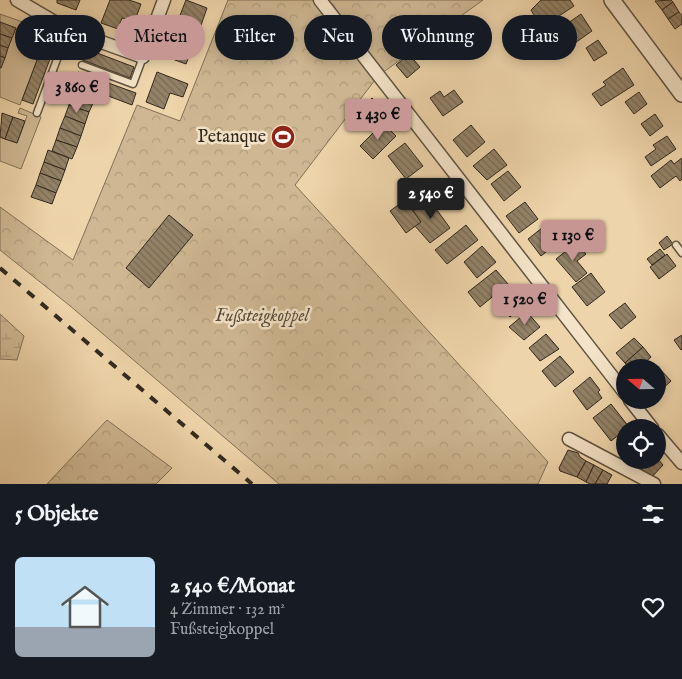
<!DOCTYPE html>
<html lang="de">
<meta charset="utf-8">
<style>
:root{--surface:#171b24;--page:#242831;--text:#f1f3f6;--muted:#9ea1a6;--accent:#c59692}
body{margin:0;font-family:"IM FELL English",serif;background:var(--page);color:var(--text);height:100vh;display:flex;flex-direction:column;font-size:19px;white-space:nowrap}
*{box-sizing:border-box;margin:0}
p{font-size:16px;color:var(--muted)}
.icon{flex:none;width:28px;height:28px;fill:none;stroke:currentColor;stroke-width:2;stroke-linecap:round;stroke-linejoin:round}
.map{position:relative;height:484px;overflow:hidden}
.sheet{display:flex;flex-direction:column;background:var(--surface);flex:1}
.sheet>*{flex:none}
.top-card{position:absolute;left:15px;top:15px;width:652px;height:45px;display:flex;gap:10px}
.needle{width:32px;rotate:290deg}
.controls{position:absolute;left:616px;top:359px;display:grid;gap:10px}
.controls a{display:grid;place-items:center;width:50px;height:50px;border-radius:50%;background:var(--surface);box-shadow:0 2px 12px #0003;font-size:25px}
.price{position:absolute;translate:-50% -42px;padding:0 11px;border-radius:5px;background:var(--accent);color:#111;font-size:16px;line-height:32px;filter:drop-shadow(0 1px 2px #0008)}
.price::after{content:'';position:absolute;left:50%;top:30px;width:15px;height:11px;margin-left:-8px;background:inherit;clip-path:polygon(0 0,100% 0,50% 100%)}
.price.current{background:#222;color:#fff}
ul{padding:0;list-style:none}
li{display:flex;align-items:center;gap:15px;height:125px;padding:0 15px}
li span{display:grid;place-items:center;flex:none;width:140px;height:100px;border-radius:8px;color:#555}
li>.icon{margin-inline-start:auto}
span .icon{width:60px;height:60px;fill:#fffc;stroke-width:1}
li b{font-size:21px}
h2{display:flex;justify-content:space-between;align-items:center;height:60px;padding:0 15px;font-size:21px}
.pill{padding:0 18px;border-radius:22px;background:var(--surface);box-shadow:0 2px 12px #0003;font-size:18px;line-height:45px}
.pill.current{background:var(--accent);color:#111}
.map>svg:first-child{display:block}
</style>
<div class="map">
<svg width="682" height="484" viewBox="0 0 682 484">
<defs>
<pattern id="wetland-marsh" width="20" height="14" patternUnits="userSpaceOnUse" patternTransform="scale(1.25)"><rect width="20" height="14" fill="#ceb792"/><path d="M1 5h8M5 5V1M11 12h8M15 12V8" fill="none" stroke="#b19d7d"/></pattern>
<pattern id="park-crowns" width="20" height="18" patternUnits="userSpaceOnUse" patternTransform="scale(1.25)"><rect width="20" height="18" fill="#ceb792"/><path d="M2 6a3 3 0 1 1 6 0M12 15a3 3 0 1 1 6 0" fill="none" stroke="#b19d7d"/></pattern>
<pattern id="building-back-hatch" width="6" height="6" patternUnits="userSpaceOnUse" patternTransform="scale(1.25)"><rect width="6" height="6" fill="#938267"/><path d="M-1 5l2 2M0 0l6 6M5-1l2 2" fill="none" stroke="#796a54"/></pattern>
</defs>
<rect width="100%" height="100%" fill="#eed4aa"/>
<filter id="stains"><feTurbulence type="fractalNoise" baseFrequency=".004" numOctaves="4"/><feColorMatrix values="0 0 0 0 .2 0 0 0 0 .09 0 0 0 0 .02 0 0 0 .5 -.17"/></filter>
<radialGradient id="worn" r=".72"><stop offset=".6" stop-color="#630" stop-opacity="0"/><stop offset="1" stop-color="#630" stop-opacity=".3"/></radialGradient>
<g fill="#ceb792" stroke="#807058">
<polygon points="0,14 48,31 20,105 0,97 0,70 15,28 0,22"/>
<polygon points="20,108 41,117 21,169 0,161 0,137 17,143 27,116 18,113"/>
</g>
<polygon fill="url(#wetland-marsh)" stroke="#807058" points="0,314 24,336 17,360 0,359"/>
<g fill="url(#park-crowns)" stroke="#807058">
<polygon points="228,0 483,0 378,76 295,185 548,462 538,484 279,484 69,305 0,250 0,207 73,260 137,105 180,121"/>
<polygon points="107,420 172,468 156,484 47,484"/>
</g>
<g fill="url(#building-back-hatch)" stroke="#31291e">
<polygon points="57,0 80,0 76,10 57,3"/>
<polygon points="110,0 129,0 141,4 134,23 122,18 118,29 101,23"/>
<polygon points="186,0 207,8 199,31 177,23"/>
<polygon points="541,0 570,0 574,6 547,24 545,22 540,25 531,10"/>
<polygon points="671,0 673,2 662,10 655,1"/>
<polygon points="673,2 679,12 668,19 662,10"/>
<polygon points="679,12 682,16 682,24 675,29 668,19"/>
<polygon points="581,14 592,31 572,45 561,28"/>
<polygon points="0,22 16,28 12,38 0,34"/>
<polygon points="173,33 195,42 186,64 164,56"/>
<polygon points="0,34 12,38 8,48 0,45"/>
<polygon points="598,40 607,53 594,61 586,48"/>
<polygon points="0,45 8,48 5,58 0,56"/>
<polygon points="42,47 53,51 33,104 22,100"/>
<polygon points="84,48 134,67 130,78 80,59"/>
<polygon points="409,54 420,67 407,78 396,65"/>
<polygon points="0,56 5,58 1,68 0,67"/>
<polygon points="623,68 634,85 601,106 592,94 606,85 603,82"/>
<polygon points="78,72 136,93 132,105 74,83"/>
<polygon points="157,72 188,84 183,97 170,93 164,109 146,102"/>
<polygon points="454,90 463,102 443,116 430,98 440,91 444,97"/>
<polygon points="639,92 647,104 634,114 625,102"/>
<polygon points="74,93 94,101 89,112 69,105"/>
<polygon points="372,98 384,109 370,123 358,112"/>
<polygon points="69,105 89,112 85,124 65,116"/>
<polygon points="2,113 13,117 5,139 0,137"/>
<polygon points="655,114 663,126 650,136 641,124"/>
<polygon points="65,116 85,124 81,136 60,128"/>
<polygon points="13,117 25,121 17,143 5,139"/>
<polygon points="383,123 396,136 373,159 360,146"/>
<polygon points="471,125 485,142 467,157 453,140"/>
<polygon points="60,128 81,136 77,147 56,140"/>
<polygon points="667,136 676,149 651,166 645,157 656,149 653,145"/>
<polygon points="56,140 77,147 72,159 52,151"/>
<polygon points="405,143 423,166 406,179 388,156"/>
<polygon points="494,149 507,165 487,180 473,166"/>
<polygon points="48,150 69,158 65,170 44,162"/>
<polygon points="682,158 682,179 680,181 676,176 660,188 651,176 671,160 674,164"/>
<polygon points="44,162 65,170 61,181 40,173"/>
<polygon points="508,171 521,187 504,201 491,184"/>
<polygon points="40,173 61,181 56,193 36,185"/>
<polygon points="36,185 56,193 52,204 31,197"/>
<polygon points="434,195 442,206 437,210 450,228 430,243 415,226 421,222 413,211"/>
<polygon points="405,200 421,222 406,233 390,211"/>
<polygon points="525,202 538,219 519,233 506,216"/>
<polygon points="169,215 193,235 149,288 126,268"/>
<polygon points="466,225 478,240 447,264 435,250"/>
<polygon points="542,228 556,244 541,256 528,239"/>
<polygon points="667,236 673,244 664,250 659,243"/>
<polygon points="576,243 586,254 577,261 587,273 576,282 556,259"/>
<polygon points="482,246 496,262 477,278 464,262"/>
<polygon points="660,249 665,255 652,265 647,259"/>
<polygon points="667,254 676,266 659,279 650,267"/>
<polygon points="496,270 508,284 480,307 468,292"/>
<polygon points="591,273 605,292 587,306 572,287"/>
<polygon points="518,285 531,300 510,317 498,303"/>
<polygon points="625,303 636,317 621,329 609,315"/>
<polygon points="527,312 540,327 524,340 509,327"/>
<polygon points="546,334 559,349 540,361 529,348"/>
<polygon points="682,335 682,349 681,350 674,340"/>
<polygon points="634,338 643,347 625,363 616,353"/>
<polygon points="643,347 651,357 639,368 629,368 625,363"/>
<polygon points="560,356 574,372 555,387 542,371"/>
<polygon points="658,367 671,381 658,393 657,368"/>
<polygon points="590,377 600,390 598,392 602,398 587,410 573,391"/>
<polygon points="611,404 629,427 625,428 625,430 611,441 593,418"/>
<polygon points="568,450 578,453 580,457 586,461 577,477 560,471 559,468"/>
<polygon points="658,459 663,465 651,478 632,460"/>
<polygon points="586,461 594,465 586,482 577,477"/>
<polygon points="594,465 603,470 595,484 590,484 586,482"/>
<polygon points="603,470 612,475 607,484 595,484"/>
</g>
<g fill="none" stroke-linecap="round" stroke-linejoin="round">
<g stroke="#605441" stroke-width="9">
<g id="service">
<polyline points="82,65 133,84 143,57"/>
<polyline points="37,113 68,30"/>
<polyline points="676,245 682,253"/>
</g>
</g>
<g stroke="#605441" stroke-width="15">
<g id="minor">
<polyline points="17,0 68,30 143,57 164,0"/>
<polyline points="320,0 625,393"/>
<polyline points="630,400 652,428"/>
<polyline points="658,435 682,463"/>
<polyline points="569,439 654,484"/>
</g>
</g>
<g stroke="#605441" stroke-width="18">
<polyline id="tertiary" points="612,0 682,94"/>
</g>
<use href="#service" stroke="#f4e3c8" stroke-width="6"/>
<use href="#minor" stroke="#f4e3c8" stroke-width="12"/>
<use href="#tertiary" stroke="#f4e3c8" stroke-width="15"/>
<polyline stroke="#31291e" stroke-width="4" stroke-dasharray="9 9" stroke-linecap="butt" points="0,268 252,484"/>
</g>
<defs>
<g id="stadium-disc" transform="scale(1.25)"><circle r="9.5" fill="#8f2418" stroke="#f4e3c8"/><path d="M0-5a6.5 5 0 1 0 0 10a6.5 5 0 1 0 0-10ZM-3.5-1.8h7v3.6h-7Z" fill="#fff"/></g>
</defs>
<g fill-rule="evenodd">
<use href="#stadium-disc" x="283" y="137"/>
</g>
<g text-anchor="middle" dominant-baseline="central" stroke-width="5" stroke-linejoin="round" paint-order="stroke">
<g font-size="18" fill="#31291e" stroke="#f4e3c8" text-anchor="end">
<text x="266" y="137">Petanque</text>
</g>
<g font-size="18" font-style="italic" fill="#584c3b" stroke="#f4e3c8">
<text x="262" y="316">Fußsteigkoppel</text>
</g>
</g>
<rect width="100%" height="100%" filter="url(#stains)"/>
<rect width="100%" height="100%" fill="url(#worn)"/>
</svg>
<div class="controls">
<a><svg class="needle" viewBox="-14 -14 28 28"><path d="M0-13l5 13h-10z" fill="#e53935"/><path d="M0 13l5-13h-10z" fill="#9ea1a6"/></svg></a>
<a><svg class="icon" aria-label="locate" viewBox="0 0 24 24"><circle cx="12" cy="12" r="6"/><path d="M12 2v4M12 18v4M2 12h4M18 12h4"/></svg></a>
</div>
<b class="price" style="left:77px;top:114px">3 860 €</b>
<b class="price" style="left:378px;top:141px">1 430 €</b>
<b class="price current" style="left:431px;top:220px">2 540 €</b>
<b class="price" style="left:573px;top:262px">1 130 €</b>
<b class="price" style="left:525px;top:326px">1 520 €</b>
<div class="top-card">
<a class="pill">Kaufen</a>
<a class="pill current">Mieten</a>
<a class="pill">Filter</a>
<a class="pill">Neu</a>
<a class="pill">Wohnung</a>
<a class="pill">Haus</a>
</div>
</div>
<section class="sheet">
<h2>5 Objekte<svg class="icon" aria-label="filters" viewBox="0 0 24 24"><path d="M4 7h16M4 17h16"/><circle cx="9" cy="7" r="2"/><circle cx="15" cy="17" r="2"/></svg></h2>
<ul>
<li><span style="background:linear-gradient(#bfe0f5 70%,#9aa5b1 0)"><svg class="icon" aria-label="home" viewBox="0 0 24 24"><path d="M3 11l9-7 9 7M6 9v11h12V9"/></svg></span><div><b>2 540 €/Monat</b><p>4 Zimmer · 132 m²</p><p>Fußsteigkoppel</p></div><svg class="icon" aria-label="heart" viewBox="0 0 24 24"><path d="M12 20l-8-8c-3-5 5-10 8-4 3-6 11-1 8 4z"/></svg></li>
</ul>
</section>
